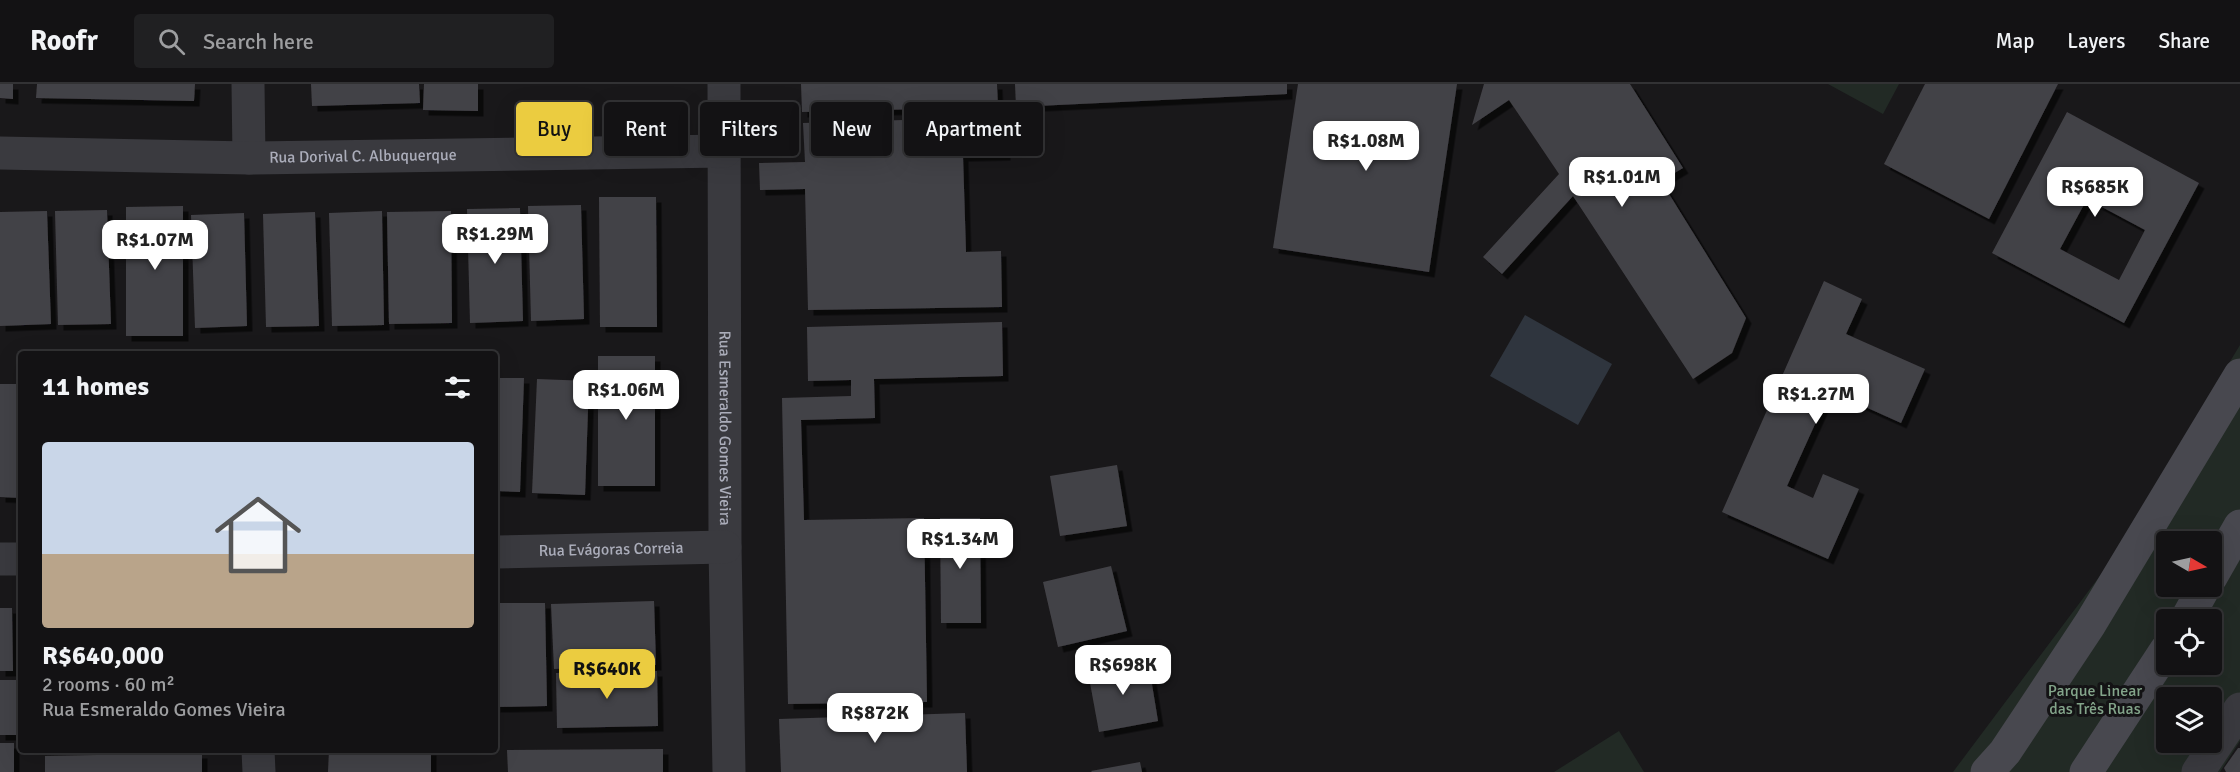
<!DOCTYPE html>
<meta charset="utf-8">
<style>
:root{--surface:#131214;--page:#202022;--text:#f1f3f6;--muted:#9d9ea0;--line:#323234;--accent:#ebcc40}
body{margin:0;font-family:Signika,sans-serif;background:var(--page);color:var(--text);height:100vh;display:flex;flex-direction:column;font-size:22px;white-space:nowrap}
*{box-sizing:border-box;margin:0}
p{font-size:20px;color:var(--muted)}
.icon{flex:none;width:33px;height:33px;fill:none;stroke:currentColor;stroke-width:2;stroke-linecap:round;stroke-linejoin:round}
.map{position:relative;flex:1;overflow:hidden}
.drawer{position:absolute;left:18px;top:267px;width:480px;height:402px;display:flex;flex-direction:column;background:var(--surface);border-radius:6px;box-shadow:0 6px 24px #0002,0 0 0 2px var(--line)}
.drawer>*{flex:none}
.hud{position:absolute;left:516px;top:18px;width:570px;height:54px;display:flex;gap:12px}
.needle{width:39px;rotate:99deg}
.fabs{position:absolute;left:2156px;top:447px;display:grid;gap:12px}
.fabs a{display:grid;place-items:center;width:66px;height:66px;border-radius:6px;background:var(--surface);box-shadow:0 6px 24px #0002,0 0 0 2px var(--line);font-size:30px}
.price{position:absolute;translate:-50% -51px;padding:0 14px;border-radius:12px;background:#fff;color:#222;font-size:20px;line-height:39px;filter:drop-shadow(0 2px 3px #0008)}
.price::after{content:'';position:absolute;left:50%;top:36px;width:18px;height:14px;margin-left:-9px;background:inherit;clip-path:polygon(0 0,100% 0,50% 100%)}
.price.on{background:var(--accent);color:#111}
ul{padding:0;list-style:none}
li{display:grid;align-content:center;gap:12px;height:318px;padding:0 24px}
li+li{border-top:2px solid var(--line)}
li span{display:grid;place-items:center;height:186px;border-radius:6px;color:#555}
li>.icon{margin-inline-start:auto}
span .icon{width:108px;height:108px;fill:#fffc;stroke-width:1}
li b{font-size:26px}
h2{display:flex;justify-content:space-between;align-items:center;height:72px;padding:0 24px;font-size:26px}
.pill{padding:0 21px;border-radius:6px;background:var(--surface);box-shadow:0 6px 24px #0002,0 0 0 2px var(--line);font-size:21px;line-height:54px}
.pill.on{background:var(--accent);color:#111}
header{display:flex;align-items:center;gap:36px;box-sizing:border-box;height:84px;padding:0 30px;background:var(--surface);border-bottom:2px solid var(--line)}
header strong{font-size:28px}
nav{display:flex;gap:33px;margin-inline-start:auto;font-size:21px}
.search{width:420px;height:54px;background:var(--page);display:flex;align-items:center;gap:15px;box-sizing:border-box;padding:0 21px;border-radius:6px;color:var(--muted);font-size:22px}
.map>svg:first-child{display:block}
</style>
<header>
<strong>Roofr</strong>
<div class="search"><svg class="icon" aria-label="search" viewBox="0 0 24 24"><circle cx="10" cy="10" r="6"/><path d="M15 15l6 6"/></svg>Search here</div>
<nav><a>Map</a><a>Layers</a><a>Share</a></nav>
</header>
<div class="map">
<svg width="2240" height="688" viewBox="0 0 2240 688">
<defs>
<filter id="shadow"><feDropShadow dx="5.5" dy="5.5" stdDeviation="0" flood-color="#0009"/></filter>
</defs>
<rect width="100%" height="100%" fill="#19181a"/>
<g fill="#222a25" fill-rule="evenodd">
<polygon points="1828,0 1899,0 1883,30"/>
<path d="M2240,261V657L2220,688H1953L2102,489ZM2166,458H2211V502H2166ZM2166,536H2211V580H2166ZM2166,614H2211V658H2166Z"/>
<polygon points="1619,647 1644,688 1554,688"/>
</g>
<polygon fill="#2f353e" points="1525,231 1612,280 1578,341 1490,292"/>
<g fill="#434247" fill-rule="evenodd" filter="url(#shadow)">
<polygon points="0,0 13,0 13,15 0,14"/>
<polygon points="37,0 195,0 194,17 36,14"/>
<polygon points="311,0 419,0 420,19 312,22"/>
<polygon points="424,0 478,0 478,27 423,26"/>
<polygon points="801,0 997,0 998,23 802,28"/>
<polygon points="1015,0 1287,0 1287,10 1016,23"/>
<polygon points="1298,0 1457,0 1429,188 1273,164"/>
<polygon points="1484,0 1630,0 1683,84 1661,97 1746,234 1732,269 1693,295 1573,112 1502,190 1483,173 1559,90 1509,16 1472,41"/>
<polygon points="1925,0 2058,0 1989,135 1884,80"/>
<path d="M2067,28L2199,99L2124,239L1992,169ZM2087,115L2145,146L2119,196L2060,165Z"/>
<polygon points="1004,33 1005,71 963,72 966,168 1001,167 1002,223 808,226 805,105 760,106 759,79 805,78 803,39"/>
<polygon points="599,113 656,113 657,243 600,243"/>
<polygon points="581,121 584,235 531,237 528,122"/>
<polygon points="183,122 183,252 126,252 126,123"/>
<polygon points="520,124 523,237 470,239 467,125"/>
<polygon points="107,126 111,240 58,241 55,127"/>
<polygon points="47,127 51,240 0,242 0,128"/>
<polygon points="382,127 384,241 332,242 329,129"/>
<polygon points="451,127 452,239 389,240 387,128"/>
<polygon points="315,128 319,242 266,243 263,130"/>
<polygon points="244,129 247,242 195,244 191,131"/>
<polygon points="1824,197 1862,215 1846,250 1925,285 1901,339 1830,307 1787,402 1813,414 1823,390 1859,405 1828,475 1722,428"/>
<polygon points="1002,238 1003,292 874,295 875,334 801,336 804,436 924,434 927,618 788,620 782,314 851,312 851,296 808,297 807,243"/>
<rect x="598" y="272" width="57" height="130"/>
<polygon points="495,294 524,294 520,408 495,407"/>
<polygon points="537,295 589,297 585,411 532,409"/>
<polygon points="0,300 21,300 21,414 0,413"/>
<polygon points="1117,381 1127,442 1060,452 1050,392"/>
<polygon points="940,434 980,434 981,539 941,539"/>
<polygon points="1111,482 1127,547 1058,563 1043,498"/>
<polygon points="654,517 656,581 554,585 551,520"/>
<polygon points="495,519 545,519 547,622 495,623"/>
<polygon points="0,524 12,524 13,587 0,587"/>
<polygon points="1148,576 1158,637 1099,648 1088,588"/>
<polygon points="657,587 658,642 557,644 556,589"/>
<rect x="0" y="596" width="17" height="55"/>
<polygon points="965,629 967,688 781,688 779,635"/>
<rect x="0" y="659" width="14" height="29"/>
<polygon points="2238,664 2240,664 2240,688 2226,688 2224,684"/>
<polygon points="663,665 663,688 508,688 507,666"/>
<polygon points="329,666 431,666 431,688 328,688"/>
<polygon points="202,669 202,688 45,688 45,672"/>
<polygon points="1140,678 1142,688 1092,688 1091,687"/>
</g>
<g fill="none" stroke-linecap="round" stroke-linejoin="round">
<g stroke="#3a3a3f" stroke-width="33">
<polyline points="248,0 249,74"/>
<path id="s1" d="M724,0L725,463L729,688"/>
<path id="s2" d="M0,69L249,74L725,67"/>
<path id="s3" d="M495,468L725,463"/>
<polyline points="0,475 21,475"/>
<polyline points="258,666 259,688"/>
<polyline points="2198,688 2240,625"/>
</g>
<g stroke="#48484f" stroke-width="33">
<polyline points="2211,493 2240,442"/>
<polyline points="2186,536 2205,502"/>
<polyline points="1987,688 2005,668 2090,540 2240,291"/>
<polyline points="2086,688 2166,566"/>
</g>
</g>
<g text-anchor="middle" dominant-baseline="central" stroke-width="6" stroke-linejoin="round" paint-order="stroke">
<g font-size="16" fill="#abadba" stroke="#141315">
<text stroke="none"><textPath href="#s2" startOffset="363">Rua Dorival C. Albuquerque</textPath></text>
<text stroke="none"><textPath href="#s1" startOffset="344">Rua Esmeraldo Gomes Vieira</textPath></text>
<text stroke="none"><textPath href="#s3" startOffset="116">Rua Evágoras Correia</textPath></text>
</g>
<g font-size="16" fill="#83a48a" stroke="#141315">
<text x="2095" y="607">Parque Linear<tspan x="2095" dy="18">das Três Ruas</tspan></text>
</g>
</g>
</svg>
<div class="fabs">
<a><svg class="needle" viewBox="-14 -14 28 28"><path d="M0-13l5 13h-10z" fill="#e53935"/><path d="M0 13l5-13h-10z" fill="#9d9ea0"/></svg></a>
<a><svg class="icon" aria-label="locate" viewBox="0 0 24 24"><circle cx="12" cy="12" r="6"/><path d="M12 2v4M12 18v4M2 12h4M18 12h4"/></svg></a>
<a><svg class="icon" aria-label="layers" viewBox="0 0 24 24"><path d="M12 4l9 5-9 5-9-5zM3 14l9 5 9-5"/></svg></a>
</div>
<b class="price" style="left:1366px;top:88px">R$1.08M</b>
<b class="price" style="left:1622px;top:124px">R$1.01M</b>
<b class="price" style="left:2095px;top:134px">R$685K</b>
<b class="price" style="left:495px;top:181px">R$1.29M</b>
<b class="price" style="left:155px;top:187px">R$1.07M</b>
<b class="price" style="left:626px;top:337px">R$1.06M</b>
<b class="price" style="left:1816px;top:341px">R$1.27M</b>
<b class="price" style="left:960px;top:486px">R$1.34M</b>
<b class="price" style="left:1123px;top:612px">R$698K</b>
<b class="price on" style="left:607px;top:616px">R$640K</b>
<b class="price" style="left:875px;top:660px">R$872K</b>
<div class="hud">
<a class="pill on">Buy</a>
<a class="pill">Rent</a>
<a class="pill">Filters</a>
<a class="pill">New</a>
<a class="pill">Apartment</a>
</div>
<section class="drawer">
<h2>11 homes<svg class="icon" aria-label="filters" viewBox="0 0 24 24"><path d="M4 7h16M4 17h16"/><circle cx="9" cy="7" r="2"/><circle cx="15" cy="17" r="2"/></svg></h2>
<ul>
<li><span style="background:linear-gradient(#c9d6e8 60%,#b9a48a 0)"><svg class="icon" aria-label="home" viewBox="0 0 24 24"><path d="M3 11l9-7 9 7M6 9v11h12V9"/></svg></span><div><b>R$640,000</b><p>2 rooms · 60 m²</p><p>Rua Esmeraldo Gomes Vieira</p></div></li>
</ul>
</section>
</div>
